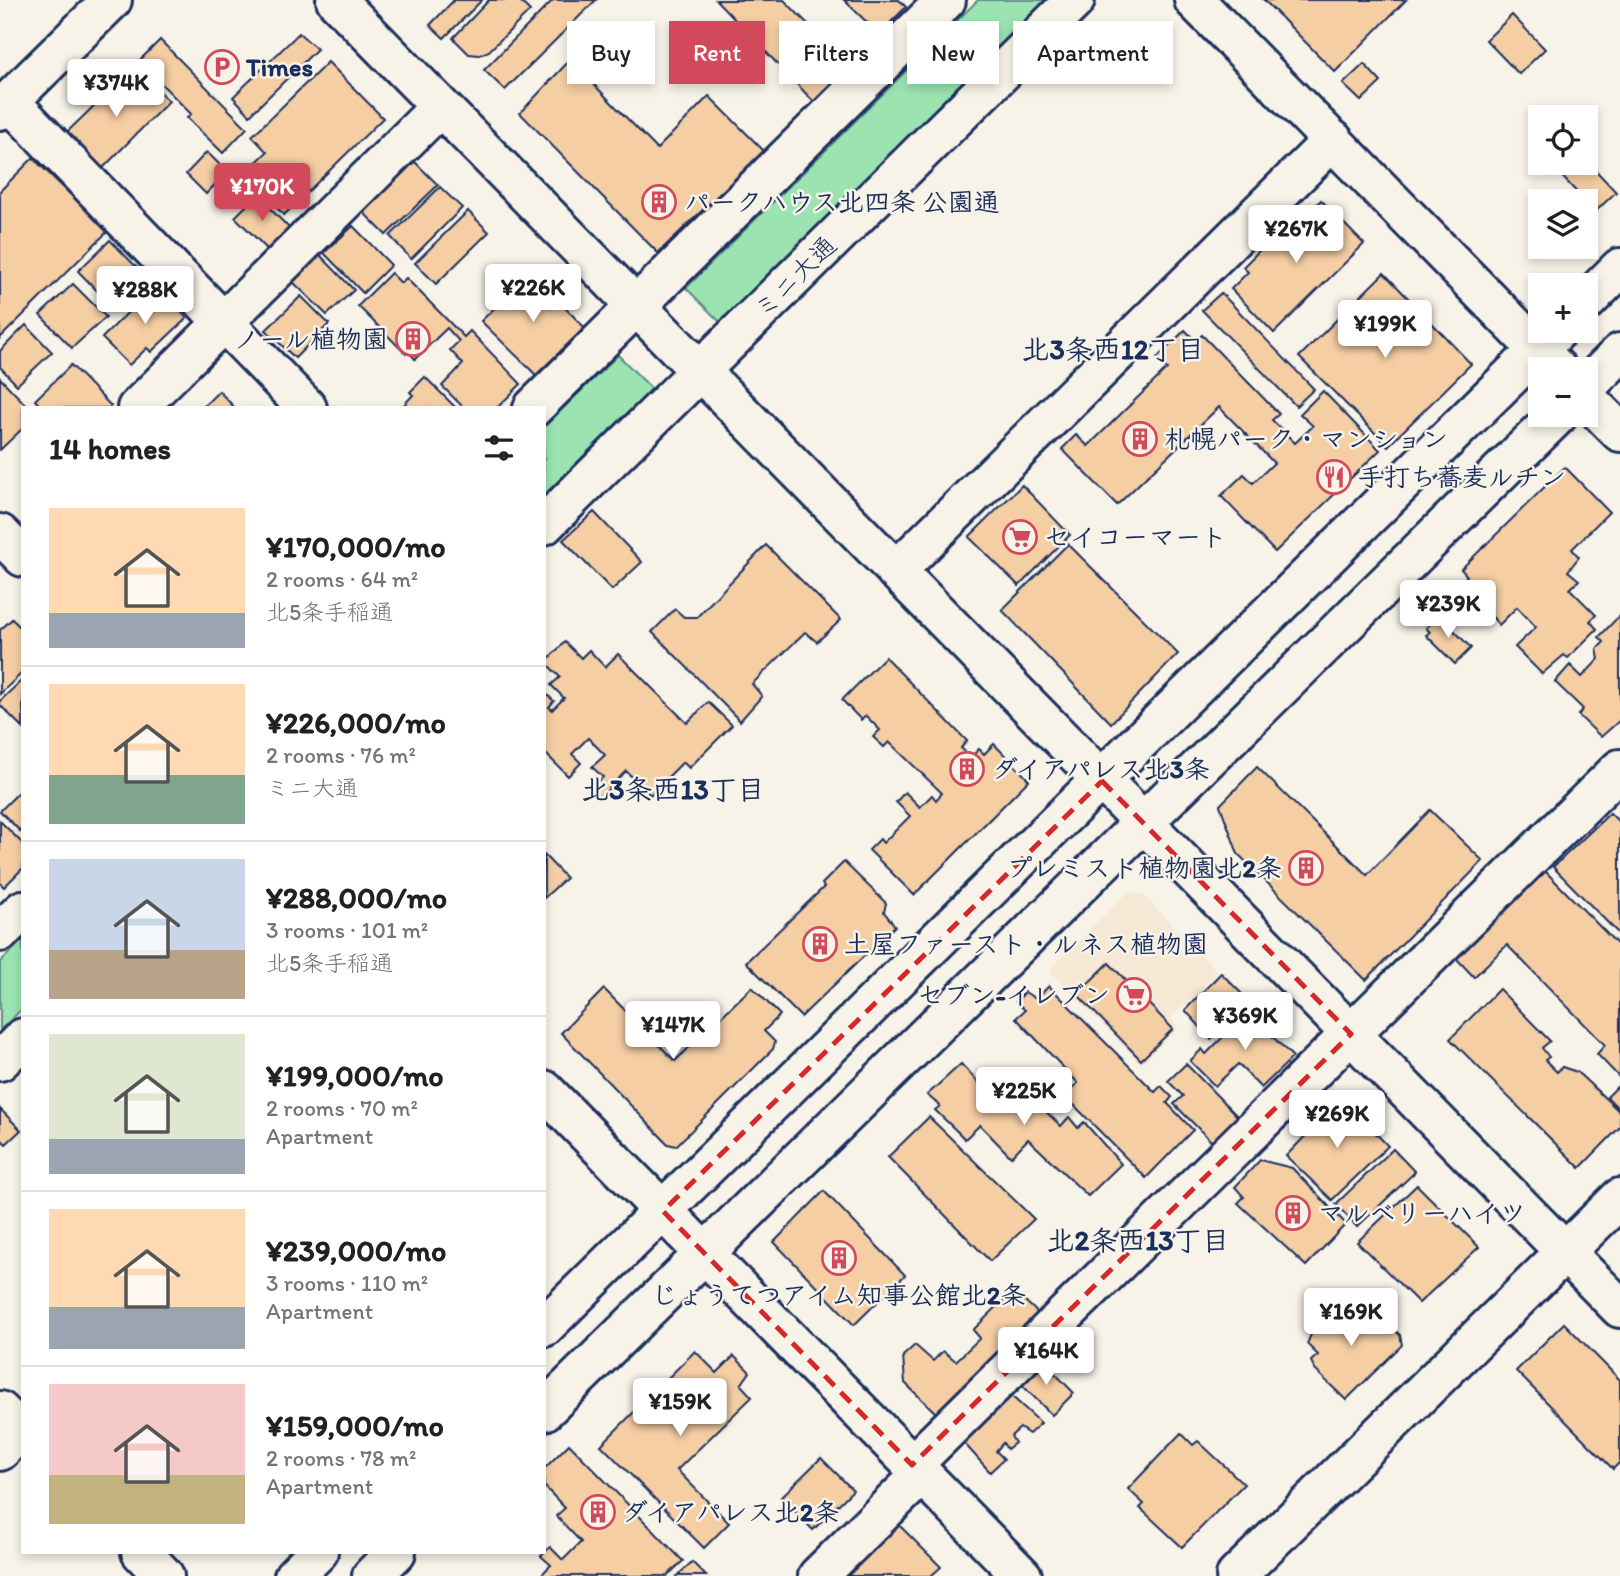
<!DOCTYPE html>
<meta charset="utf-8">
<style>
:root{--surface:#fff;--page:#f6f6f6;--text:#202124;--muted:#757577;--line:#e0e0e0;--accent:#d1495b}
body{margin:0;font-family:Itim,"Klee One",sans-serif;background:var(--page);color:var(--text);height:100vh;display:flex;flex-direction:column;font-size:26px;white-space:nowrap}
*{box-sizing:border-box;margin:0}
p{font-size:23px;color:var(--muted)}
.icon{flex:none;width:38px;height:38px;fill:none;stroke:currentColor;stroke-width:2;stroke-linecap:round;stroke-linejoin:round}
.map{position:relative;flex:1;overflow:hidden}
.details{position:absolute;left:21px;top:406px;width:525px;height:1148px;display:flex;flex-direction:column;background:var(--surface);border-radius:0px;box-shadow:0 4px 10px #0003}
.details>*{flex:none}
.hud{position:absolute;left:567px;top:21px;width:665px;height:63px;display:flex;gap:14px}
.controls{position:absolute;left:1528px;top:105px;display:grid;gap:14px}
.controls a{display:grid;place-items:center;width:70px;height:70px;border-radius:0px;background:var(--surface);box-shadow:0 4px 10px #0003;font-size:35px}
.price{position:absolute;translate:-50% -60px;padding:0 16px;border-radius:7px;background:#fff;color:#222;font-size:23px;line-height:46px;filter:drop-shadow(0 2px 4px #0008)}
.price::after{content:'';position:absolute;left:50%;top:42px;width:21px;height:16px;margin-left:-10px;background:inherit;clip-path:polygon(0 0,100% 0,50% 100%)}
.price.current{background:var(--accent);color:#fff}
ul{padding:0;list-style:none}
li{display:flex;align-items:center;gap:21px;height:175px;padding:0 28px}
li+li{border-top:2px solid var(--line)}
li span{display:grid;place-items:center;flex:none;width:196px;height:140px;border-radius:0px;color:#555}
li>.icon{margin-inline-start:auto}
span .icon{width:84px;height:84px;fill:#fffc;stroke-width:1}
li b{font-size:30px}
h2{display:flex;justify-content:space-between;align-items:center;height:84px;padding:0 28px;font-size:30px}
.chip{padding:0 24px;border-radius:0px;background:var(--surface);box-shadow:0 4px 10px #0003;font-size:24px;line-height:63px}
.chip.current{background:var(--accent);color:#fff}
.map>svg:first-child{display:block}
</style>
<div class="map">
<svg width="1620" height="1576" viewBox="0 0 1620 1576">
<rect width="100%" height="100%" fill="#f7f3e8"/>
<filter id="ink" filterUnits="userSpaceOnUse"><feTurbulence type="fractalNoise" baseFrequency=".0143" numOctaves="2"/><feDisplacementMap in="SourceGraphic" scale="14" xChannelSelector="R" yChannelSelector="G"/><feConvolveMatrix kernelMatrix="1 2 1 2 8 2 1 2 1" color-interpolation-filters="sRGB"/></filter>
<g filter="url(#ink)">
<polygon fill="#f6e8d4" points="1128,892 1142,894 1218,972 1170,1019 1178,1028 1141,1064 1049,970"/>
<g fill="#9be4b2" stroke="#5b8a88" stroke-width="2">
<polygon points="978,0 1047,0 720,322 686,288"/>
<polygon points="618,355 652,389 544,495 544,427"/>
<polygon points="23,940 23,1008 0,1030 0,962"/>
</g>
<g fill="#f5cea4" stroke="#1b2f5e" stroke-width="2">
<polygon points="454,0 482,0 444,38 430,25"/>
<polygon points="489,0 519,0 530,11 489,51 479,55 469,54 453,38"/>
<polygon points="553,0 596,0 505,90 484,70"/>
<polygon points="716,0 784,0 850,66 815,103"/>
<polygon points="844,0 899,0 906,7 879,34"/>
<polygon points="1264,0 1406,0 1335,72"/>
<polygon points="1512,15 1545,49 1519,74 1486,40"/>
<polygon points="299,33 317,49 250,115 233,97"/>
<polygon points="160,40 247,128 223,153 187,118 191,114 139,61"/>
<polygon points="570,60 657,149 709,96 764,151 658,253 520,113"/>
<polygon points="328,62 383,118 284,215 244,174 267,152 252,136"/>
<polygon points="1364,64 1381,82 1361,101 1343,84"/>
<polygon points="134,67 169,101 99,172 63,136"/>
<polygon points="207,152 227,172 206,194 186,174"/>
<polygon points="33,158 108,231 0,338 0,191"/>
<polygon points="413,160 438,185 386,235 362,211"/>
<polygon points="1586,160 1616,192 1595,212 1557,171 1565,163"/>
<polygon points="440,187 462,208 411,259 390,236"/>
<polygon points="257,195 290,229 268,250 235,217"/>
<polygon points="1321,200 1364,244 1274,333 1231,289 1248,272 1243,267 1296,213 1302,220"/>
<polygon points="468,211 489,232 436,284 415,263"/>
<polygon points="353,226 391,265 363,293 324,253"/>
<polygon points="110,240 149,280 122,306 117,301 112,306 78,271"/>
<polygon points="320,255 354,290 327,315 292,281"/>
<polygon points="391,273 401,283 406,278 464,337 470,331 521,384 497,408 464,408 442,386 463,364 450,350 459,341 447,328 415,359 409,352 406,354 358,306"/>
<polygon points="531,273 585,328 536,375 481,321"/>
<polygon points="1384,273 1471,364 1388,446 1299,357"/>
<polygon points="73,284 106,317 72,348 40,315"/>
<polygon points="155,286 187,318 151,352 147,348 129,365 102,338"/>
<polygon points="1221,293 1314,389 1296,406 1202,310"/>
<polygon points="301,296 329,324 295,358 266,330"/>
<polygon points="26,325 52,352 17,385 0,367 0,351"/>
<polygon points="1185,330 1196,341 1202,335 1279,414 1272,420 1295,443 1313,426 1300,414 1323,391 1380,450 1275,552 1221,496 1244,474 1253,483 1274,463 1219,407 1117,505 1062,449 1076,435 1088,446 1167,369 1157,358"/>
<polygon points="71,365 111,406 109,408 42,408 35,400"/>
<polygon points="425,377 456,408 401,408 413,395 410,392"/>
<polygon points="0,378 29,408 23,408 23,428 0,450"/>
<polygon points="219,391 235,408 202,408"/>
<polygon points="1565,467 1609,512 1572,549 1579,557 1568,571 1579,580 1570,589 1596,615 1590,621 1597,629 1568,658 1564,655 1542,674 1515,647 1536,627 1517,607 1499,625 1489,613 1481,620 1452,590 1467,576 1461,569"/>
<polygon points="1022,485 1070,535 1019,586 969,537"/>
<polygon points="594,512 642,562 612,590 563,540"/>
<polygon points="1068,544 1178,654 1111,723 1002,610"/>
<polygon points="766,545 841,620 817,642 805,632 752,684 762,696 740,721 652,632 675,609 684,617 697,617"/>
<polygon points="1620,615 1620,720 1601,737 1578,715 1583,709 1555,682 1570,665 1582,677 1599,659 1597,649 1604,642 1599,637"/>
<polygon points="1436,618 1441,623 1444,620 1471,648 1455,664 1426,635 1430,632 1426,628"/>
<polygon points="12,619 23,630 23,672 0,694 0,630"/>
<polygon points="565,642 581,658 589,650 605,667 618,654 687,723 708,702 732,725 689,768 683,762 650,795 626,771 600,798 591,789 603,777 592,767 605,755 588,738 572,754 581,763 568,776 544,752 544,692 554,701 549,707 552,710 564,698 551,685 560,677 545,662"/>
<polygon points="885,657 967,741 961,748 971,757 979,749 984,754 994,744 1029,780 914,895 869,850 880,839 883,843 910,816 896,802 905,792 920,807 932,795 936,800 942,793 889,742 884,747 873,737 880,730 866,716 861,720 842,700"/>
<polygon points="23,679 23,728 0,705 0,701"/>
<polygon points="1257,767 1367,875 1430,810 1483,861 1366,980 1238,854 1220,805"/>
<polygon points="23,788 23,834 0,811"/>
<polygon points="1610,813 1620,823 1620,935 1553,867"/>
<polygon points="0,821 23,844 23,868 4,887 0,883"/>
<polygon points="544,855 566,878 544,898"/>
<polygon points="844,862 886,903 884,912 895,926 801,1017 746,962 824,887 822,884"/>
<polygon points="1544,870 1620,947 1620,1078 1597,1054 1605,1045 1507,945 1474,977 1455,957"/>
<polygon points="1109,963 1173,1029 1141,1060 1077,994"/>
<polygon points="1221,973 1249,1001 1211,1039 1185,1010"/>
<polygon points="1049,986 1155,1092 1161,1086 1172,1097 1167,1103 1193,1130 1146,1178 1064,1095 1078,1083 1016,1018 1025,1010 1016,1002 1025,992 1036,999"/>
<polygon points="752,987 780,1015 764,1031 775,1042 773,1049 676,1146 668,1144 561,1033 604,989 675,1061"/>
<polygon points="1499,989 1550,1041 1542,1048 1549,1057 1545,1060 1557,1072 1562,1067 1577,1072 1620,1112 1620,1127 1580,1168 1450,1039"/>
<polygon points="1254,1006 1272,1024 1266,1030 1293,1057 1261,1088 1238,1064 1215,1086 1190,1061 1202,1049 1206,1054"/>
<polygon points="961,1064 993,1098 1013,1080 1061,1126 1069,1117 1078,1128 1084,1122 1121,1164 1088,1196 1028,1139 1011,1157 980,1125 965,1139 935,1110 940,1106 927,1095"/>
<polygon points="1186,1064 1241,1120 1215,1145 1174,1104 1183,1096 1168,1081"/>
<polygon points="1620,1084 1620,1110 1607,1097"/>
<polygon points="1342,1098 1388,1146 1332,1200 1286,1156"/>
<polygon points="0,1109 21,1130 6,1144 0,1138"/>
<polygon points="929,1117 1034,1219 990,1261 888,1157"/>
<polygon points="1393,1149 1415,1172 1357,1227 1336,1204"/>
<polygon points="1260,1160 1292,1168 1346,1224 1306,1266 1238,1203 1244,1197 1235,1187"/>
<polygon points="1417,1185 1479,1247 1419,1303 1357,1242"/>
<polygon points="824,1191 905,1275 854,1325 774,1242"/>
<polygon points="1008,1296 1016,1303 1022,1298 1042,1317 939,1416 905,1383 903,1356 915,1345 933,1361 943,1351 956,1361 980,1338 973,1330"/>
<polygon points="1338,1307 1351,1308 1356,1313 1360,1309 1382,1319 1400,1335 1402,1345 1346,1400 1315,1370 1311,1361 1318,1355 1307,1344 1312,1332 1317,1328 1314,1324 1328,1311"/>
<polygon points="1564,1323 1620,1380 1620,1462 1613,1469 1516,1371"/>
<polygon points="695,1351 717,1373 734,1356 750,1372 741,1385 752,1397 677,1470 729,1523 704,1548 601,1445"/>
<polygon points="1040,1358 1074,1393 1052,1415 1018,1381"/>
<polygon points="1009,1394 1041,1423 1029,1434 1020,1428 1011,1436 1015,1443 1007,1449 1003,1443 996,1451 1004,1459 990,1472 962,1441"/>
<polygon points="1181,1433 1193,1445 1198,1441 1244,1484 1182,1547 1140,1508 1144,1504 1128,1489"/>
<polygon points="569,1444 683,1561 667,1576 540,1576 551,1565 541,1556 550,1547 563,1560 581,1542 556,1516 565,1508 544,1486 544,1469"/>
<polygon points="821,1458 853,1490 813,1530 781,1497"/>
<polygon points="897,1523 941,1567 931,1576 843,1576"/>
<polygon points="692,1562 706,1576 677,1576"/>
</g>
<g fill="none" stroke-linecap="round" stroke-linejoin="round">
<g stroke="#1b2f5e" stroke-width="44">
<g id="minor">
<polyline points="336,0 1620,1308"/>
<polyline points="1194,0 1557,369"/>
<polyline points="9,101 307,408"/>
<polyline points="0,110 112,0"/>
<polyline points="1586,302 1620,268"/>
<polyline points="1586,387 1620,353"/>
<polyline points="1586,398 1620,432"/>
<polyline points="137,408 440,107"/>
<polyline points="533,408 946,0"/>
<polyline points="544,525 1075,0"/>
<polyline points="0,534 23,557"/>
<polyline points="896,571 1333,140"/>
<polyline points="0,932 23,910"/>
<polyline points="0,1061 23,1038"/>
<polyline points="544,1090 1022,1576"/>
<polyline points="544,1327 1557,331"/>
<polyline points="544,1411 1558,415"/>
<polyline points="0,1451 20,1431"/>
<polyline points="912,1465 1620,769"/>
<polyline points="294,1576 318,1552"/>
<polyline points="372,1576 396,1552"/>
<polyline points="818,1576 922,1474"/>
<polyline points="1236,1576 1620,1198"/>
</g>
</g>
<g stroke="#1b2f5e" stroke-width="44">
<g id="major">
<polyline points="0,1411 23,1434"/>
<polyline points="141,1552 164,1576"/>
</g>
</g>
<use href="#minor" stroke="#f7f3e8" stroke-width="38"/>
<use href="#major" stroke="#f7f3e8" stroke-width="38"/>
</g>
</g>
<path fill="none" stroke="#d62828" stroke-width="5" stroke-dasharray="14 9" stroke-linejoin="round" d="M1102,781L1351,1034L912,1465L663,1211Z"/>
<defs>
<g id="parking-ring" transform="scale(1.75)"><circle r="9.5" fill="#f7f3e8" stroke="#d1495b" stroke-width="1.5"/><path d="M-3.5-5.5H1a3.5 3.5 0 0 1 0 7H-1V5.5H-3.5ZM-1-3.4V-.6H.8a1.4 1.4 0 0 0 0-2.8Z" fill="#d1495b"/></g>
<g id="building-ring" transform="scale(1.75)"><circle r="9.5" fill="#f7f3e8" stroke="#d1495b" stroke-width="1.5"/><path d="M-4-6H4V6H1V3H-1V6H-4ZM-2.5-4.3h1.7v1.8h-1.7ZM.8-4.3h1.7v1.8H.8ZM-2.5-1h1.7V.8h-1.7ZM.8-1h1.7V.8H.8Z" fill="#d1495b"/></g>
<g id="restaurant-ring" transform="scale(1.75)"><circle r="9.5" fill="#f7f3e8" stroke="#d1495b" stroke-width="1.5"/><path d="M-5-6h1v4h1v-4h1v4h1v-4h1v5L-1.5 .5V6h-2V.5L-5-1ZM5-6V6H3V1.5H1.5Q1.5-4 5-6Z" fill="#d1495b"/></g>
<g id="supermarket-ring" transform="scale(1.75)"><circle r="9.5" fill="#f7f3e8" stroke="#d1495b" stroke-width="1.5"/><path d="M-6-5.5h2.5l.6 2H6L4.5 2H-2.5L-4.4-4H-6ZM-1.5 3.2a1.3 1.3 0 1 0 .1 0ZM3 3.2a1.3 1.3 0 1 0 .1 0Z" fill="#d1495b"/></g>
</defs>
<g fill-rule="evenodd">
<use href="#parking-ring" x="222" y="67"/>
<use href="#building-ring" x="659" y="202"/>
<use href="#building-ring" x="413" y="339"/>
<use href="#building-ring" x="1140" y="439"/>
<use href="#restaurant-ring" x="1334" y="477"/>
<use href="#supermarket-ring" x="1020" y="537"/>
<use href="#building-ring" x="967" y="769"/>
<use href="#building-ring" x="1306" y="868"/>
<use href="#building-ring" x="820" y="944"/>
<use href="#supermarket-ring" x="1134" y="995"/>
<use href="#building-ring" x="1293" y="1213"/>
<use href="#building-ring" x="839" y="1258"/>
<use href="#building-ring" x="598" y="1512"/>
</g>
<g text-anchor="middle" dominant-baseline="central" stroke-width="5" stroke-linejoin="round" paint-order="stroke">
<g font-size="26" font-weight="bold" fill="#1b2f5e" stroke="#f7f3e8" text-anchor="start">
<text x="246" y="67">Times</text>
<text x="684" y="202">パークハウス北四条 公園通</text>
<text x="388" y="339" text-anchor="end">ノール植物園</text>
<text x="1164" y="439">札幌パーク・マンション</text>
<text x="1358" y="477">手打ち蕎麦ルチン</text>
<text x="1044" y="537">セイコーマート</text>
<text x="992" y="769">ダイアパレス北3条</text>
<text x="1282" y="868" text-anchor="end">プレミスト植物園北2条</text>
<text x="844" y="944">土屋ファースト・ルネス植物園</text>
<text x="1110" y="995" text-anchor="end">セブン-イレブン</text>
<text x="1318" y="1213">マルベリーハイツ</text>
<text x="839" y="1295" text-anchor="middle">じょうてつアイム知事公館北2条</text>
<text x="622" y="1512">ダイアパレス北2条</text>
</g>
<g font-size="26" fill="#1b2f5e" stroke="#f7f3e8">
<text transform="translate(795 277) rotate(-45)">ミニ大通</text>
</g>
<g font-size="28" font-weight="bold" fill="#1b2f5e" stroke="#f7f3e8">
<text x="1113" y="349">北3条西12丁目</text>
<text x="673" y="789">北3条西13丁目</text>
<text x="1138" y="1240">北2条西13丁目</text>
</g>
</g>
</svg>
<div class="controls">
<a><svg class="icon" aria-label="locate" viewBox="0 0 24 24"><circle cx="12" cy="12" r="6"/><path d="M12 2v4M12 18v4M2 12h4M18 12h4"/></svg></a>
<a><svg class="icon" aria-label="layers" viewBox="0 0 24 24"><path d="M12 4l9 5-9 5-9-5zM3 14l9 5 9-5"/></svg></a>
<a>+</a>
<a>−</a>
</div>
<b class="price" style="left:116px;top:119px">¥374K</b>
<b class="price current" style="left:262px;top:223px">¥170K</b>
<b class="price" style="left:1296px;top:265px">¥267K</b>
<b class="price" style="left:533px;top:324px">¥226K</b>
<b class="price" style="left:145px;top:326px">¥288K</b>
<b class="price" style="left:1385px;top:360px">¥199K</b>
<b class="price" style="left:1448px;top:640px">¥239K</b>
<b class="price" style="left:1245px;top:1052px">¥369K</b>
<b class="price" style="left:673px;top:1061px">¥147K</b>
<b class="price" style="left:1024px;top:1127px">¥225K</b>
<b class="price" style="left:1337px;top:1150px">¥269K</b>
<b class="price" style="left:1351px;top:1348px">¥169K</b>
<b class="price" style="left:1046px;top:1387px">¥164K</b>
<b class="price" style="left:680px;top:1438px">¥159K</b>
<div class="hud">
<a class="chip">Buy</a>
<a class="chip current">Rent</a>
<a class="chip">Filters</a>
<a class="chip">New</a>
<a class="chip">Apartment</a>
</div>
<section class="details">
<h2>14 homes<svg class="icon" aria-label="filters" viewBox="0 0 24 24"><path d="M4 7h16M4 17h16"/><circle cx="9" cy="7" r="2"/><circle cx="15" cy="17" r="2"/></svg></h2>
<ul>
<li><span style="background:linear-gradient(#ffd9b3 75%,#9aa5b1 0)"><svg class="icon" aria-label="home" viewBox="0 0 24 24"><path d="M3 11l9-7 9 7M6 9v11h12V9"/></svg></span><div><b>¥170,000/mo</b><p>2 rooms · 64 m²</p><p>北5条手稲通</p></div></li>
<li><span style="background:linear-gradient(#ffd9b3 65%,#7fa58c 0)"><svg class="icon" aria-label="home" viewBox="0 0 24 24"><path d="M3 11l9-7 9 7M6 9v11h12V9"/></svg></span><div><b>¥226,000/mo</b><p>2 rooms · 76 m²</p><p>ミニ大通</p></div></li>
<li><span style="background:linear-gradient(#c9d6e8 65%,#b9a48a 0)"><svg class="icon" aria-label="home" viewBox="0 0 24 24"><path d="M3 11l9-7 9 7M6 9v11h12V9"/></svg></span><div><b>¥288,000/mo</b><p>3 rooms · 101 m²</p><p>北5条手稲通</p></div></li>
<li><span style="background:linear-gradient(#dfe7d0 75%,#9aa5b1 0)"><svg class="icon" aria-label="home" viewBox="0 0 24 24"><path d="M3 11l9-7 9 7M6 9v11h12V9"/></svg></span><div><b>¥199,000/mo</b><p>2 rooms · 70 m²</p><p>Apartment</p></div></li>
<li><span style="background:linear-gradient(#ffd9b3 70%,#9aa5b1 0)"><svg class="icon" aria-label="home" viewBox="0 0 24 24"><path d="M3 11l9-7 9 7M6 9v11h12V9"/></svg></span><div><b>¥239,000/mo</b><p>3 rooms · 110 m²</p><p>Apartment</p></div></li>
<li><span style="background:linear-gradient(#f6c9c9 65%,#c2b280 0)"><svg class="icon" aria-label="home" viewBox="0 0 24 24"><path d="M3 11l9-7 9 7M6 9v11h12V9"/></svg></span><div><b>¥159,000/mo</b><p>2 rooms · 78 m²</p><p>Apartment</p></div></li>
</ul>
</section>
</div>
